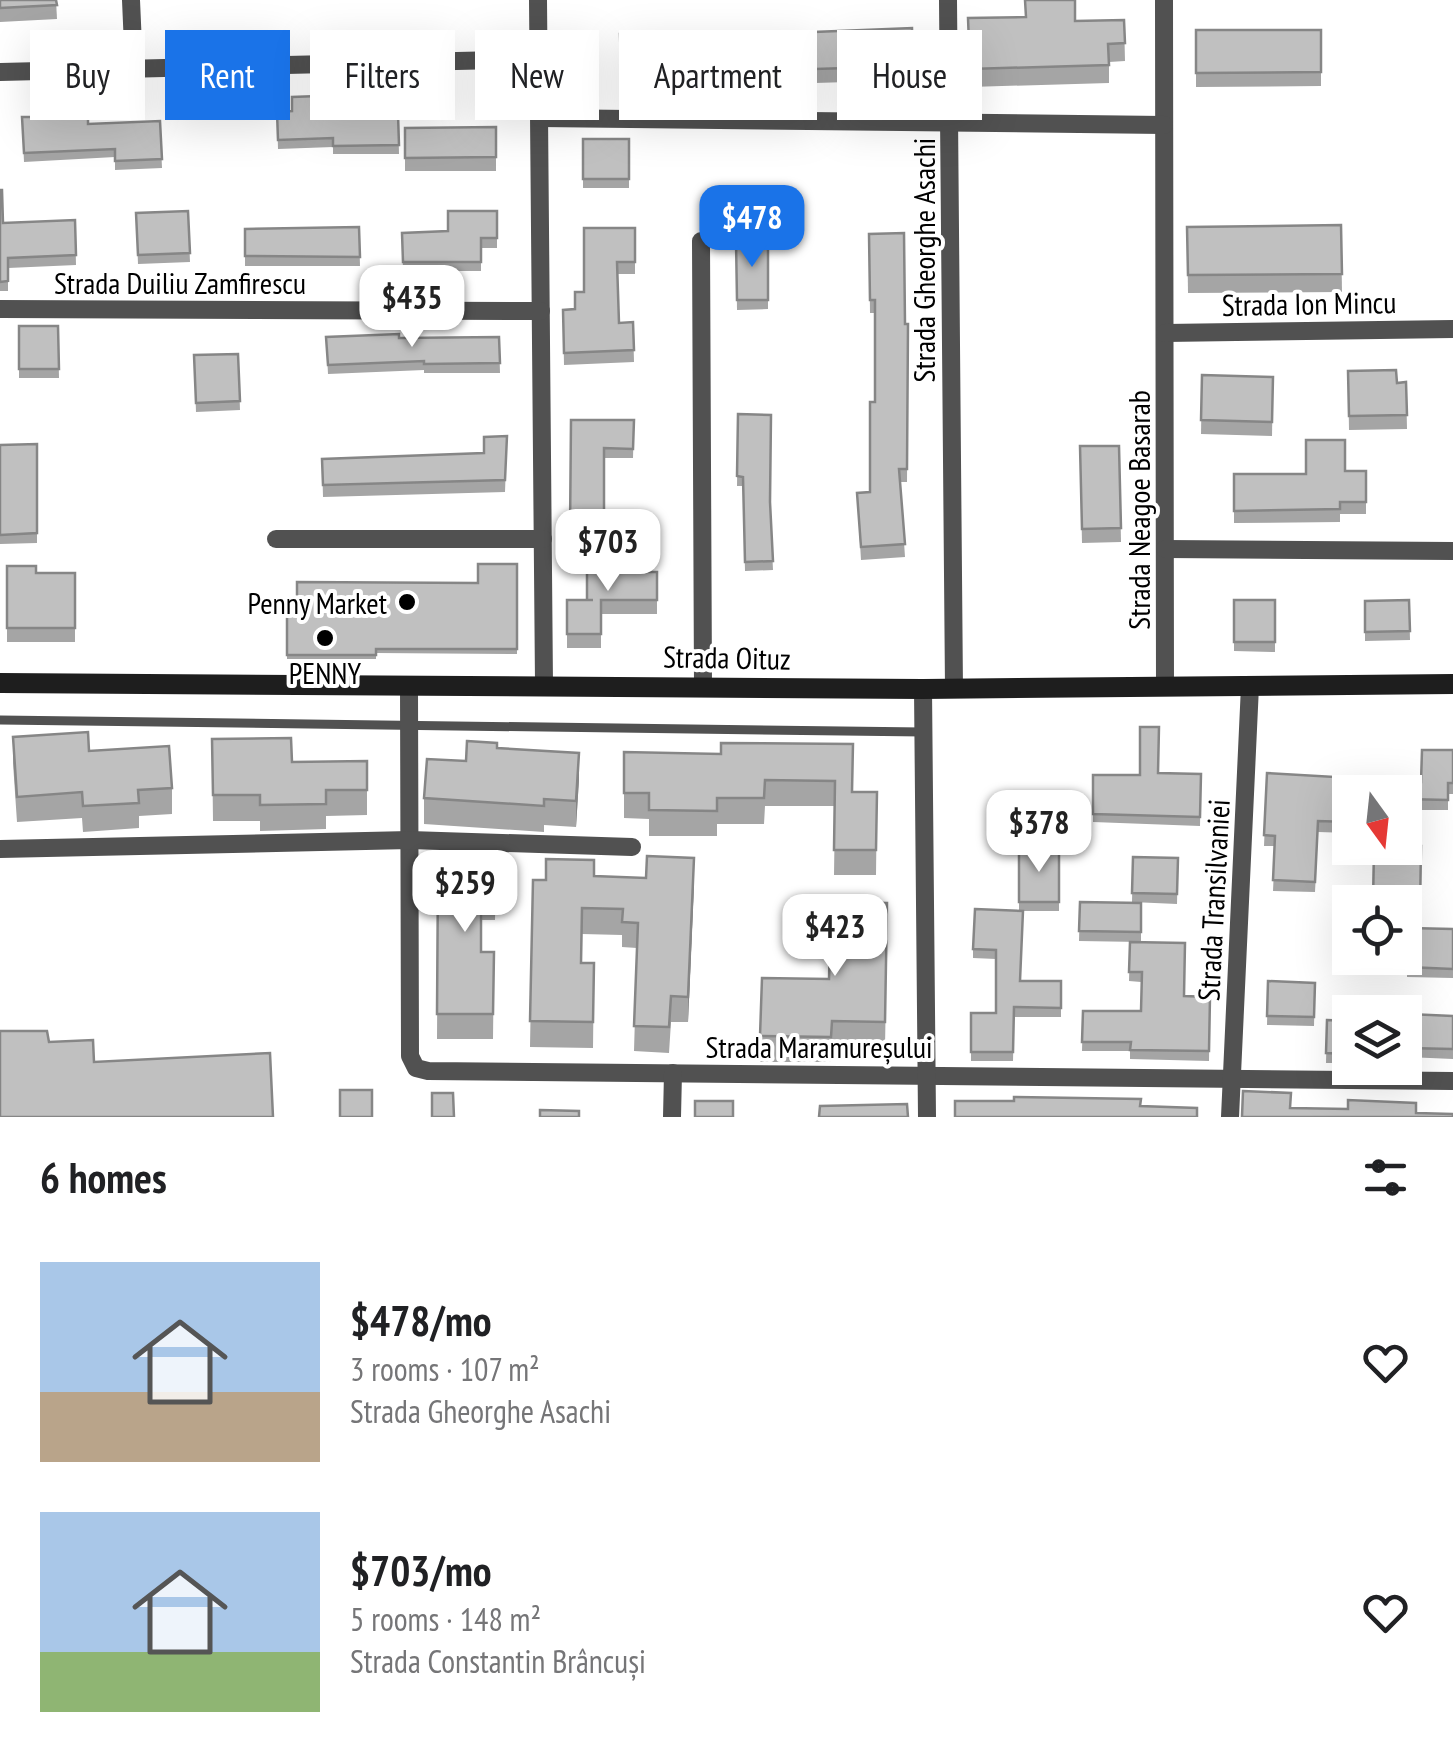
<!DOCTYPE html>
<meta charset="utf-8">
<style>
:root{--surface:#fff;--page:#f6f6f6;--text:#202124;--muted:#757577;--accent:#1a73e8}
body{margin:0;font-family:"PT Sans Narrow",sans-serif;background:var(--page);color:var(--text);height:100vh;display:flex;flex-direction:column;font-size:38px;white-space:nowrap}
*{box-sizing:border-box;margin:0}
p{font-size:32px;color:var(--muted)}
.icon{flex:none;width:55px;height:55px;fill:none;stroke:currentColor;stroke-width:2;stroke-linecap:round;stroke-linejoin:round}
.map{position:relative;height:1117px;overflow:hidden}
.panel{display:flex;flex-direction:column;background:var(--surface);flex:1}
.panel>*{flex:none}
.top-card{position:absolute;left:30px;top:30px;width:1395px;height:90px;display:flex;gap:20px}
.needle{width:65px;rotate:165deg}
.controls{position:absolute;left:1332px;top:775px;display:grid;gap:20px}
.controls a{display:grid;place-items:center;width:90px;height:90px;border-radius:0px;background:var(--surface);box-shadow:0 10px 40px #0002;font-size:50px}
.price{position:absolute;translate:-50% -85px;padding:0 22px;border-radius:20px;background:#fff;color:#222;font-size:32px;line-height:65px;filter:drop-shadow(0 2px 5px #0008)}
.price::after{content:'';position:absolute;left:50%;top:60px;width:30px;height:22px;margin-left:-15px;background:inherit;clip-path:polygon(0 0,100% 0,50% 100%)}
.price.current{background:var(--accent);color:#fff}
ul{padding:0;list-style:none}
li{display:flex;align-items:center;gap:30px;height:250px;padding:0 40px}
li span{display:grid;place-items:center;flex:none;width:280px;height:200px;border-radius:0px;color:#555}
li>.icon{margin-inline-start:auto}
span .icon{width:120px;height:120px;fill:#fffc;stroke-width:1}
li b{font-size:42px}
h2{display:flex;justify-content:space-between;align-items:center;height:120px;padding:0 40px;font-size:42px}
.chip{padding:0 35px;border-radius:0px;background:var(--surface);box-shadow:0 10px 40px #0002;font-size:35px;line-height:90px}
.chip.current{background:var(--accent);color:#fff}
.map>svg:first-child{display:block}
</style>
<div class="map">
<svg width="1453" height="1117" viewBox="0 0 1453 1117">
<rect width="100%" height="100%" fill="#fff"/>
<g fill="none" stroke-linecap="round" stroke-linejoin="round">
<polyline stroke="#515151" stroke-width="9" points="0,720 923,732"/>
<g stroke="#515151" stroke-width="18">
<polyline points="131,0 134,69"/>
<polyline points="538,0 544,684"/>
<polyline points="948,0 954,689"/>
<polyline points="1164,0 1165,686"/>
<polyline points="0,72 536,59"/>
<polyline points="540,118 1164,125"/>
<polyline points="701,241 703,686"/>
<polyline points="0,309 541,311"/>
<polyline points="1165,333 1453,329"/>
<polyline points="276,539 543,539"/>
<polyline points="1165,549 1453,551"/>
<polyline points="409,685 410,1056 416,1068 428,1071 1453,1081"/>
<polyline points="923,689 927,1117"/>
<polyline points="0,849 410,840 632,847"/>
<polyline points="672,1117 673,1073"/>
<polyline points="1230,1117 1250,686"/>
</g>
<polyline stroke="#1e1e1e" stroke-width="20" points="0,683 923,689 1453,684"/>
</g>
<g fill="#a5a5a5">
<polygon points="0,0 56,0 57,19 0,22"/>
<polygon points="968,18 1075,21 1124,20 1125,61 1109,62 1109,83 970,87"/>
<polygon points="912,28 913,80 815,83 814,32"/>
<polygon points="1196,30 1321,30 1321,86 1196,87"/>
<polygon points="699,33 700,81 621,82 620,34"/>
<polygon points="319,111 398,114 399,154 333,154 333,147 278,149 277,112"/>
<polygon points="22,117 88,124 160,121 162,168 115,170 115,157 24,162"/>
<polygon points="496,127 496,171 405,171 405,128"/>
<rect x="583" y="139" width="46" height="49"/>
<polygon points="0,190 3,223 75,220 76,265 8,268 8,291 0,291"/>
<polygon points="188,211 190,262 138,264 136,213"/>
<polygon points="497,211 497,248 481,248 481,271 403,271 402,233 448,231"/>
<polygon points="1341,225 1342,292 1188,293 1187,227"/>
<polygon points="359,227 360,266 245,266 245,229"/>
<polygon points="635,228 635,274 617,274 619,323 633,322 634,362 564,365 563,310 575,310 584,292"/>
<polygon points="869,234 905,324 908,324 907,482 900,482 905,557 861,560 857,493 870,492 875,402 875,313 870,313"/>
<polygon points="768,240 768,309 737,310 736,241"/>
<polygon points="19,326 58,326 59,378 19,378"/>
<polygon points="326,337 499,337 500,373 424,373 424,370 328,374"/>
<polygon points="238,354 240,410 196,412 194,355"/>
<polygon points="1348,371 1397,383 1406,382 1407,429 1349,430"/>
<polygon points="1202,375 1273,377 1272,436 1201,434"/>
<polygon points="738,414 770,504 773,570 745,571 743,486 737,486"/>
<polygon points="571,420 634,420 633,458 604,458 604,540 570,540"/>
<polygon points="507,436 505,492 323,497 322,459 484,453"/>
<polygon points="37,444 37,543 0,544 0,445"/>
<polygon points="1080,446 1119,446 1121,542 1082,543"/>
<polygon points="1345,471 1366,471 1366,514 1340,514 1340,522 1234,523 1234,474 1306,474"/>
<polygon points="517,564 517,654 376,653 376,659 287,659 287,611 297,612 478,583"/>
<polygon points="7,566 36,573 75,573 75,642 7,642"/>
<polygon points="633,572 657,572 657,614 601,614 601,648 567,648 567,600 587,600"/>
<polygon points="1234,600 1275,600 1275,652 1234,651"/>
<polygon points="1409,600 1410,640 1365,641 1365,601"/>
<polygon points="13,737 89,751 172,788 172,814 139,816 139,828 83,832 82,818 17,822 13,763"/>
<polygon points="212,739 292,762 367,761 367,815 326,816 326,829 260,831 260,821 213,821"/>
<polygon points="853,744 852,792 877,792 876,875 834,875 835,806 765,806 764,824 717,824 717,836 649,836 649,819 624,818 624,752 721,754"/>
<polygon points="497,748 579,779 576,827 544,825 544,832 424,824 424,798 466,761"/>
<polygon points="1453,750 1453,794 1448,794 1448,810 1405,810 1405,792 1350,792 1350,833 1318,832 1315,892 1273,891 1275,846 1264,846 1267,773 1421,782"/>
<polygon points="1158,773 1201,774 1200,826 1093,822 1093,775 1140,775"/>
<polygon points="1421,846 1420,926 1405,925 1405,902"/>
<polygon points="1019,847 1059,848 1059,911 1023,911 1020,981 1061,981 1061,1017 1014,1017 1013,1061 971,1061 971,1013 996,1013 996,959 973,958 973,949 1019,911"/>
<polygon points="496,852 495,920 481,920 481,952 494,952 493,1039 437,1039 438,871 450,871"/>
<polygon points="1133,857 1178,858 1177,904 1132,902"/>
<polygon points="594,876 694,883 688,1022 671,1022 669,1053 634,1051 637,948 622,947 622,935 582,934 582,963 594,963 593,1048 530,1047 533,880"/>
<polygon points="1080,902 1141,903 1141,942 1079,941"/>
<polygon points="887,928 885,1048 832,1046 831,1062 760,1062 762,978 829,979"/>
<polygon points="1408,928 1453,929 1453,978 1407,977"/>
<polygon points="1130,942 1184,996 1210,997 1209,1061 1130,1059 1130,1051 1082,1051 1083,1011 1141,1011 1141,982 1129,981"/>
<polygon points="1268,981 1315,983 1314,1026 1267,1025"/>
<polygon points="1408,1014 1453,1016 1453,1059 1407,1057"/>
<polygon points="1327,1020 1350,1021 1350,1063 1326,1063"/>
</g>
<g fill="#868686">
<polygon points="579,753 579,779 576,827 576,801"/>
<polygon points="694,858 694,883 688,1022 688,997"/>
</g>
<g fill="#c0c0c0" stroke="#868686" stroke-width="2.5">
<polygon points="0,0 56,0 57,5 0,8"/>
<polygon points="1025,0 1075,0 1075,21 1124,20 1125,43 1108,44 1109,65 970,69 968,18 1026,17"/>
<polygon points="912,28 913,66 815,69 814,32"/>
<polygon points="1196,30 1321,30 1321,72 1196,73"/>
<polygon points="699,33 700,68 621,69 620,34"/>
<polygon points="318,96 319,111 380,111 380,114 398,114 399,145 333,146 333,138 278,140 277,112 292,111 292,97"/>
<polygon points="22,117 88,117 88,124 160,121 162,159 115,161 115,149 24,153"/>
<polygon points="496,127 496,157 405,158 405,128"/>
<rect x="583" y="139" width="46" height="40"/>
<polygon points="0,190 2,190 3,223 75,220 76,255 8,258 8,281 0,282"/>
<polygon points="188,211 190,253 138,255 136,213"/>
<polygon points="448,211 497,211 497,238 481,238 481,262 403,262 402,233 448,231"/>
<polygon points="1341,225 1342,274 1188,275 1187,227"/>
<polygon points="359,227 360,257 245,256 245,229"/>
<polygon points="584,228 635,228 635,262 617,262 619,323 633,322 634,350 564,353 563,310 575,309 575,292 584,292"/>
<polygon points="904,233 905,324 908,324 907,469 899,469 905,544 861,547 857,493 870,492 870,402 875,402 875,300 870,300 869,234"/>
<polygon points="768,240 768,300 737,300 736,241"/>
<polygon points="19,326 58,326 59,369 19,369"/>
<polygon points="399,334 399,338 499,337 500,363 424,364 424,361 328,365 326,337"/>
<polygon points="238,354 240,401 196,403 194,355"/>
<polygon points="1396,370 1397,383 1406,382 1407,415 1349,416 1348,371"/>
<polygon points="1202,375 1273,377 1272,422 1201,420"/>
<polygon points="738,414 771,415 770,502 773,561 745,562 743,477 737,476"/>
<polygon points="571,420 634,420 633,449 604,448 604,531 570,531"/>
<polygon points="507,436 505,480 323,485 322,459 484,453 484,437"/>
<polygon points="1306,440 1345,440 1345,471 1366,471 1366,502 1340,502 1340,509 1234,511 1234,474 1306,474"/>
<polygon points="37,444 37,533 0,535 0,445"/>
<polygon points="1080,446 1119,446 1121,528 1082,529"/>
<polygon points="587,562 633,562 633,572 657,572 657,600 601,600 601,634 567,634 567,600 593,600 587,600"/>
<polygon points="478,564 517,564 517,649 376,649 376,655 287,655 287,611 297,612 297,582 478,583"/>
<polygon points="7,566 36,566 36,573 75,573 75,628 7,628"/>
<rect x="1234" y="600" width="41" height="42"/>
<polygon points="1409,600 1410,631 1365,632 1365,601"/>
<polygon points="1140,727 1159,727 1158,773 1201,774 1200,817 1093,814 1093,775 1140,775"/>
<polygon points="88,732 89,751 169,746 172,788 138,790 139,803 83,806 82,792 17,797 13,737"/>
<polygon points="291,738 292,762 367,761 367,790 326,790 326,804 260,805 260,795 213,795 212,739"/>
<polygon points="467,741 497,743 497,748 579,753 576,801 544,799 544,806 424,798 427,759 466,761"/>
<polygon points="721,743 853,744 852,792 877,792 876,850 834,850 835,781 765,780 764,798 717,798 717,811 649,810 649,793 624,793 624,752 721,754"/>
<polygon points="1422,750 1453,750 1453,783 1448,783 1448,800 1405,799 1405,792 1350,792 1350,822 1318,821 1315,882 1273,880 1275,836 1264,835 1267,773 1421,782"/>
<polygon points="1405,846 1421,846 1420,912 1405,912 1405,902 1373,902 1374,848 1405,848"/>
<polygon points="1019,847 1059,848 1059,902 1019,902"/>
<polygon points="450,852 496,852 495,894 481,894 481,952 494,952 493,1014 437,1014 438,871 450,871"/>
<polygon points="647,856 694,858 688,997 671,996 669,1027 634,1026 638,923 622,922 623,909 582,908 581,963 594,963 593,1022 530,1021 533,880 546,880 546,859 594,860 594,876 646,878"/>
<polygon points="1133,857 1178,858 1177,894 1132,893"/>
<polygon points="831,902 887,903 885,1022 832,1021 831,1037 760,1036 762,978 829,979"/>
<polygon points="1080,902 1141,903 1141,932 1079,931"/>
<polygon points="975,909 1023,911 1020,981 1061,981 1061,1008 1014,1007 1013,1052 971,1052 971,1013 996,1013 996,950 973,949"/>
<polygon points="1408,928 1453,929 1453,969 1407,967"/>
<polygon points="1130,942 1185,943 1184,996 1210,997 1209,1051 1130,1050 1131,1042 1082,1042 1083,1011 1141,1011 1142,972 1129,972"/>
<polygon points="1268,981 1315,983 1314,1017 1267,1016"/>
<polygon points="1408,1014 1453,1016 1453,1049 1407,1048"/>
<polygon points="1327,1020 1350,1021 1350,1054 1326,1053"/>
<polygon points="0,1031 47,1031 49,1042 93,1040 94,1062 270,1053 273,1117 0,1117"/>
<rect x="340" y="1090" width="32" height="27"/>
<polygon points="1243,1091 1291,1093 1290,1108 1348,1109 1348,1100 1416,1103 1416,1113 1453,1114 1453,1117 1242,1117"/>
<polygon points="432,1093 453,1093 454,1117 432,1117"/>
<polygon points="1014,1097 1141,1099 1140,1106 1197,1108 1197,1117 955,1117 955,1101 1014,1101"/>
<rect x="695" y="1101" width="38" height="16"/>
<polygon points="907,1104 908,1117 819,1117 820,1106"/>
<polygon points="540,1110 579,1111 579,1117 540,1117"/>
</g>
<g fill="#000" stroke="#fff" stroke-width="4">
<circle cx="407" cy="602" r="10"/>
<circle cx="325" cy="638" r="10"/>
</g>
<g text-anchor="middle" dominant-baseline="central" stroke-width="8" stroke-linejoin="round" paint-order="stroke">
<g font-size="30" fill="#000" stroke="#fff">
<text transform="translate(923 260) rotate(-90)">Strada Gheorghe Asachi</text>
<text x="180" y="282">Strada Duiliu Zamfirescu</text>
<text transform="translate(1309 303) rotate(-1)">Strada Ion Mincu</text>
<text transform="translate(1138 510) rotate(-90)">Strada Neagoe Basarab</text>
<text transform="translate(727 657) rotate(1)">Strada Oituz</text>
<text transform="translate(1213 900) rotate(-87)">Strada Transilvaniei</text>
<text x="819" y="1046">Strada Maramureșului</text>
</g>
<g font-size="30" fill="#000" stroke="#fff" text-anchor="end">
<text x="387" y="602">Penny Market</text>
<text x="325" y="672" text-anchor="middle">PENNY</text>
</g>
</g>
</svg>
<div class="controls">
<a><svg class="needle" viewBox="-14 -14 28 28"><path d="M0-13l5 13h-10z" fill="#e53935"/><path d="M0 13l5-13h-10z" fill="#757577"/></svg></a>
<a><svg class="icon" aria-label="locate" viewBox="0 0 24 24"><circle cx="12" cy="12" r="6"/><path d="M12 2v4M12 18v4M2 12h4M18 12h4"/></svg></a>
<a><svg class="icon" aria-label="layers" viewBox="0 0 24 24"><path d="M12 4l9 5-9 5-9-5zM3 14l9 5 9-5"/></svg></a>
</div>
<b class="price current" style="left:752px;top:270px">$478</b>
<b class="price" style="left:412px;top:350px">$435</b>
<b class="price" style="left:608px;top:594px">$703</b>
<b class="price" style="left:1039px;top:875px">$378</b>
<b class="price" style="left:465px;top:935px">$259</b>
<b class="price" style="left:835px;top:979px">$423</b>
<div class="top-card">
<a class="chip">Buy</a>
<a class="chip current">Rent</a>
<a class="chip">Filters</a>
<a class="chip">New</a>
<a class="chip">Apartment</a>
<a class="chip">House</a>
</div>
</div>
<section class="panel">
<h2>6 homes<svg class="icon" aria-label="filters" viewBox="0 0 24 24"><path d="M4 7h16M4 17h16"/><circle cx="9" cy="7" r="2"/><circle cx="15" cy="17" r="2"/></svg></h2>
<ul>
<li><span style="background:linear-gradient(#a9c7e8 65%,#b9a48a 0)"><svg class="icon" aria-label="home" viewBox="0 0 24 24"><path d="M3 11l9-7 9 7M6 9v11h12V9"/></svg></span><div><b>$478/mo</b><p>3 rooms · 107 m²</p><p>Strada Gheorghe Asachi</p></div><svg class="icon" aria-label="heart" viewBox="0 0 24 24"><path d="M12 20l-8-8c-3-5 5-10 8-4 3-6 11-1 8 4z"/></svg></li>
<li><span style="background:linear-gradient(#a9c7e8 70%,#8fb573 0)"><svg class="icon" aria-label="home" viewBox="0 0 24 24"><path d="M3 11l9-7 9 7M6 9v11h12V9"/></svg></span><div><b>$703/mo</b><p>5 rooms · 148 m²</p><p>Strada Constantin Brâncuși</p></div><svg class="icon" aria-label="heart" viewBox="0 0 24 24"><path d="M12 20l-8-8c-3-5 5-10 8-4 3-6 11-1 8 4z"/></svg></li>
</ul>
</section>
